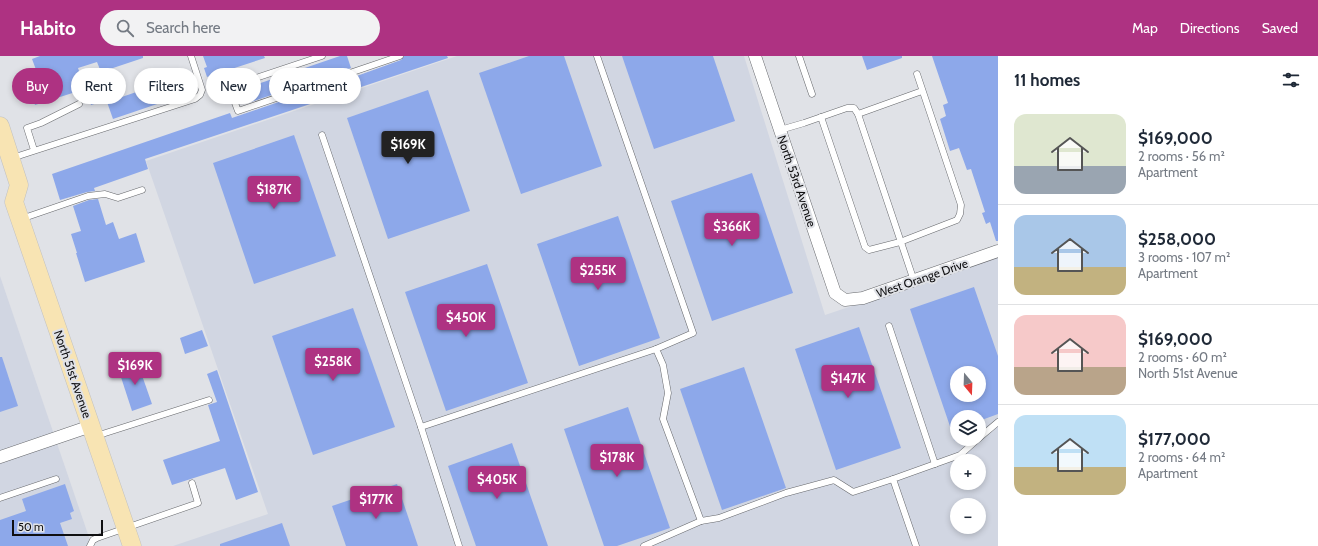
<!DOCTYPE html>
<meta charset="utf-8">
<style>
:root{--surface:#fff;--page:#f2f2f3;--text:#1f2937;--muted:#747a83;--line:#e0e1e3;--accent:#ae3282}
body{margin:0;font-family:Cabin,sans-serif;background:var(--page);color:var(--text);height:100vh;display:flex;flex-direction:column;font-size:15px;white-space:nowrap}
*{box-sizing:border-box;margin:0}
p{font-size:13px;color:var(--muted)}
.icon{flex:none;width:22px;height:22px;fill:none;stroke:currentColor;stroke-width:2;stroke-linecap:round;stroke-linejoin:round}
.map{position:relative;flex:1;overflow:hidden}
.panel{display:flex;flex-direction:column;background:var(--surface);width:320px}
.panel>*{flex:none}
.hud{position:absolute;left:12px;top:12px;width:380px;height:36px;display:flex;gap:8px}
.needle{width:26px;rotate:161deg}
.controls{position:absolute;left:950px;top:310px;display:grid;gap:8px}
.controls a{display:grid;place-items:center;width:36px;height:36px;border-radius:50%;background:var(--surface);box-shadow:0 2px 6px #0003;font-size:20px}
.scale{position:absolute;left:12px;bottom:10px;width:91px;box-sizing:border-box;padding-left:4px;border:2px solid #0f0f11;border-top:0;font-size:11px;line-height:14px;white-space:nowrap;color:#0f0f11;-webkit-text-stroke:3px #e0e2e7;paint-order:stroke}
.price{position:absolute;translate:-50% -34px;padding:0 9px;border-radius:4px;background:var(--accent);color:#fff;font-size:13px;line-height:26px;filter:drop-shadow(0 1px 2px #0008)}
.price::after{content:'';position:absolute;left:50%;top:24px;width:12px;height:9px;margin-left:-6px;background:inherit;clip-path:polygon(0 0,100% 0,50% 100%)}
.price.selected{background:#222;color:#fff}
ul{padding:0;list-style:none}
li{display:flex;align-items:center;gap:12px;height:100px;padding:0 16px}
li+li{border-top:1px solid var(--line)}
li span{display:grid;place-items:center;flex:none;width:112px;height:80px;border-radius:12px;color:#555}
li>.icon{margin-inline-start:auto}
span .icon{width:48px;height:48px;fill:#fffc;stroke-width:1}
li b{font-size:17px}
h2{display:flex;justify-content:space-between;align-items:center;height:48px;padding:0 16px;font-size:17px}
.tag{padding:0 14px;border-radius:18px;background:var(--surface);box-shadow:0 2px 6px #0003;font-size:14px;line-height:36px}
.tag.selected{background:var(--accent);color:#fff}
header{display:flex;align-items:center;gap:24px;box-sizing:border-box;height:56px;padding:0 20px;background:var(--accent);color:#fff}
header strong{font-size:19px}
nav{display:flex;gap:22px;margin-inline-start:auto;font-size:14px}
.search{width:280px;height:36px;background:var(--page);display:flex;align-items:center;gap:10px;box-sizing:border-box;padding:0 14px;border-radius:22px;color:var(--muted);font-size:15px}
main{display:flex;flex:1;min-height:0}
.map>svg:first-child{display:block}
</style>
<header>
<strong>Habito</strong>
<div class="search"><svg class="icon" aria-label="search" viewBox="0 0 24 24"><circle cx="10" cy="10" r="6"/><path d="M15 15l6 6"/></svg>Search here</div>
<nav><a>Map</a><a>Directions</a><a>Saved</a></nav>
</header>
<main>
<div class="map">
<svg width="998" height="490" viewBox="0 0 998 490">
<rect width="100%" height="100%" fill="#e0e2e7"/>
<g fill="#d1d6e2" fill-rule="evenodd">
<path d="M457,0H744L825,259L998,201V490H173L268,458L146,105ZM957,317H979V339H957ZM957,361H979V383H957ZM957,405H979V427H957ZM957,449H979V471H957Z"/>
<polygon points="0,220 92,490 0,490"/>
</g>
<g fill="#8da8ea" fill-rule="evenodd">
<polygon points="40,0 143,0 143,2 101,16 97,6 78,12 85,33 35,49 29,31 41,27 32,3"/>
<polygon points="203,0 264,0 265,2 207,21 204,12 207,11"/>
<polygon points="340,0 347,0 351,12 248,47 243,33"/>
<polygon points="404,0 447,0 448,2 145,103 148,113 94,132 95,135 87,136 60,144 52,118 230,57 232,62 354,20 354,21 401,4"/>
<polygon points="529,0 564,0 602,110 521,138 479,17"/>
<polygon points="622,0 713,0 735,65 654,93"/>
<polygon points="862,0 902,0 902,2 867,14"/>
<polygon points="932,0 998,0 998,185 996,185 990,166 986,168 982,157 985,156 971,113 967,114 959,92 950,95 940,63 946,60 943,49 948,47"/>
<polygon points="160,28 166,45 113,63 107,46"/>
<polygon points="99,30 104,45 91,49 87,34"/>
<polygon points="428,34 470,155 388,183 347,62"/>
<polygon points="294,79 336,200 254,228 213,107"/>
<polygon points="752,117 793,237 712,265 671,145"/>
<polygon points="98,143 106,169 113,166 119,183 136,177 145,206 85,226 76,197 77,197 71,178 81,175 73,150 89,144"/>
<polygon points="618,160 660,282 579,310 537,188"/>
<polygon points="487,208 528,327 446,355 405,236"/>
<path d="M974,231L998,300V358L979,365V361H957V385H955L910,253ZM957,317H979V339H957Z"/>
<polygon points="353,252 395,371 313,399 272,280"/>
<polygon points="859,271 901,392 836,414 795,293"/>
<polygon points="202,274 208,290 185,298 180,282"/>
<polygon points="0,301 2,301 18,350 0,356"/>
<polygon points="137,305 152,348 132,355 118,312"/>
<polygon points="744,311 786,432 722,454 680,333"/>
<polygon points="217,314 258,436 236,444 225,412 172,429 163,404 220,385 208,349 217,346 207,318"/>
<polygon points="628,351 670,472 617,490 604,490 564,373"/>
<polygon points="512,387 548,490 476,490 448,410"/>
<polygon points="65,428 74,455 70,457 72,463 60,467 68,490 0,490 0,464 26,455 22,443"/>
<polygon points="397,428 418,490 346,490 332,450"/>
<polygon points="282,467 290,490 220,490 220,488"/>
</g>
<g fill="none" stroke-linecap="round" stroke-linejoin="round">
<g stroke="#66686c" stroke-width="7">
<g id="lane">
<polyline points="322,0 229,31 238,55 400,0"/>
<polyline points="597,0 693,277 656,293 663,309 668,337 663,363 701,465 719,462 786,437 834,424 853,436 893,423"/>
<polyline points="799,0 812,38"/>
<polyline points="858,58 922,35"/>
<polyline points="821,61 865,191 869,194 900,186 957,164 960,158 961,149 917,18"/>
<polyline points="780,74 804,67 847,52 854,52 858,58 914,225"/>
<polyline points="322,79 421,371 656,293"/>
<polyline points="34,94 27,72 41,67 79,48"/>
<polyline points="12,102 195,43 200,39 202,34 191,0"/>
<polyline points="21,163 88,140 105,138 118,142 142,134"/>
<polyline points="889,270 935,408"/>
<polyline points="421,371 459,490"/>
<polyline points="96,380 209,344"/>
<polyline points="979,382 998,366"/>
<polyline points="0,442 56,423"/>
<polyline points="90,490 93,484 97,482 198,447 192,427"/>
<polyline points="644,490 701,465"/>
<polyline points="916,490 893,423 960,399 978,383"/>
</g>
</g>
<g stroke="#66686c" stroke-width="13">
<g id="street">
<polyline points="755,0 835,237 845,244 863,242 998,195"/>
<polyline points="0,401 91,370"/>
</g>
</g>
<g stroke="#c1c1c1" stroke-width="19">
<polyline id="primary" points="0,70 19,129 14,146 132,490"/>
</g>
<use href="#lane" stroke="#fff" stroke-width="6"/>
<use href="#street" stroke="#fff" stroke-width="12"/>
<use href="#primary" stroke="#f8e4b3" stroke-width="18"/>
</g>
<g text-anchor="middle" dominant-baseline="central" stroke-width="4" stroke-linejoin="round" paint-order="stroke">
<g font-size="12" fill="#0f0f11" stroke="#e0e2e7">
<text transform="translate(797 125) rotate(71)">North 53rd Avenue</text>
<text transform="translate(922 222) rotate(-19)">West Orange Drive</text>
<text transform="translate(73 318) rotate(71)">North 51st Avenue</text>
</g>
</g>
</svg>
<div class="controls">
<a><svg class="needle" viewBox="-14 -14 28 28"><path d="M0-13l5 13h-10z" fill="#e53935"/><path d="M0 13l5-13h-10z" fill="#747a83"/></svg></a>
<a><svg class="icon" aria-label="layers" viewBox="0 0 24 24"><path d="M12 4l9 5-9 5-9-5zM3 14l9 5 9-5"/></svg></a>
<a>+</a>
<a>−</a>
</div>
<div class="scale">50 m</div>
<b class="price selected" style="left:408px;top:109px">$169K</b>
<b class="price" style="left:274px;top:154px">$187K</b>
<b class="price" style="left:732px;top:191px">$366K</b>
<b class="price" style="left:598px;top:235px">$255K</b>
<b class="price" style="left:466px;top:282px">$450K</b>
<b class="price" style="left:333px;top:326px">$258K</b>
<b class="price" style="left:135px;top:330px">$169K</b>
<b class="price" style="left:848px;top:343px">$147K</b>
<b class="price" style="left:617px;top:422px">$178K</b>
<b class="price" style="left:497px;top:444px">$405K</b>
<b class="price" style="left:376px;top:464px">$177K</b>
<div class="hud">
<a class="tag selected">Buy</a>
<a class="tag">Rent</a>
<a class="tag">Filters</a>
<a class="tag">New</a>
<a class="tag">Apartment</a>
</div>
</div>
<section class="panel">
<h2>11 homes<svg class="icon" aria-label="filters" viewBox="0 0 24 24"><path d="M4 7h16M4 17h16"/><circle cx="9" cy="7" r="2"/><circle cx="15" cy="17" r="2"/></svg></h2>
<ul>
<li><span style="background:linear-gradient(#dfe7d0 65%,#9aa5b1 0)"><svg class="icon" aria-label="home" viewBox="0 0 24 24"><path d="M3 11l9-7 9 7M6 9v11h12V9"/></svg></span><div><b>$169,000</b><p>2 rooms · 56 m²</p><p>Apartment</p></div></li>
<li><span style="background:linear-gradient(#a9c7e8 65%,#c2b280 0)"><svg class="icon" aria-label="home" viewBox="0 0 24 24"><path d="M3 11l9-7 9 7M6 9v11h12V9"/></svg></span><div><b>$258,000</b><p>3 rooms · 107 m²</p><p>Apartment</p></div></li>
<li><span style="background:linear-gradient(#f6c9c9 65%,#b9a48a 0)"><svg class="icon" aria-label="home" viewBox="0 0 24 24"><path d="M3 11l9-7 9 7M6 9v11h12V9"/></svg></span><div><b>$169,000</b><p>2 rooms · 60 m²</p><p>North 51st Avenue</p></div></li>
<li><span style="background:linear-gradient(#bfe0f5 65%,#c2b280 0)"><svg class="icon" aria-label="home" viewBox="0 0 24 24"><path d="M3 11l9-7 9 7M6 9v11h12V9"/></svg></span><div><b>$177,000</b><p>2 rooms · 64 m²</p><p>Apartment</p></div></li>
</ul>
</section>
</main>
